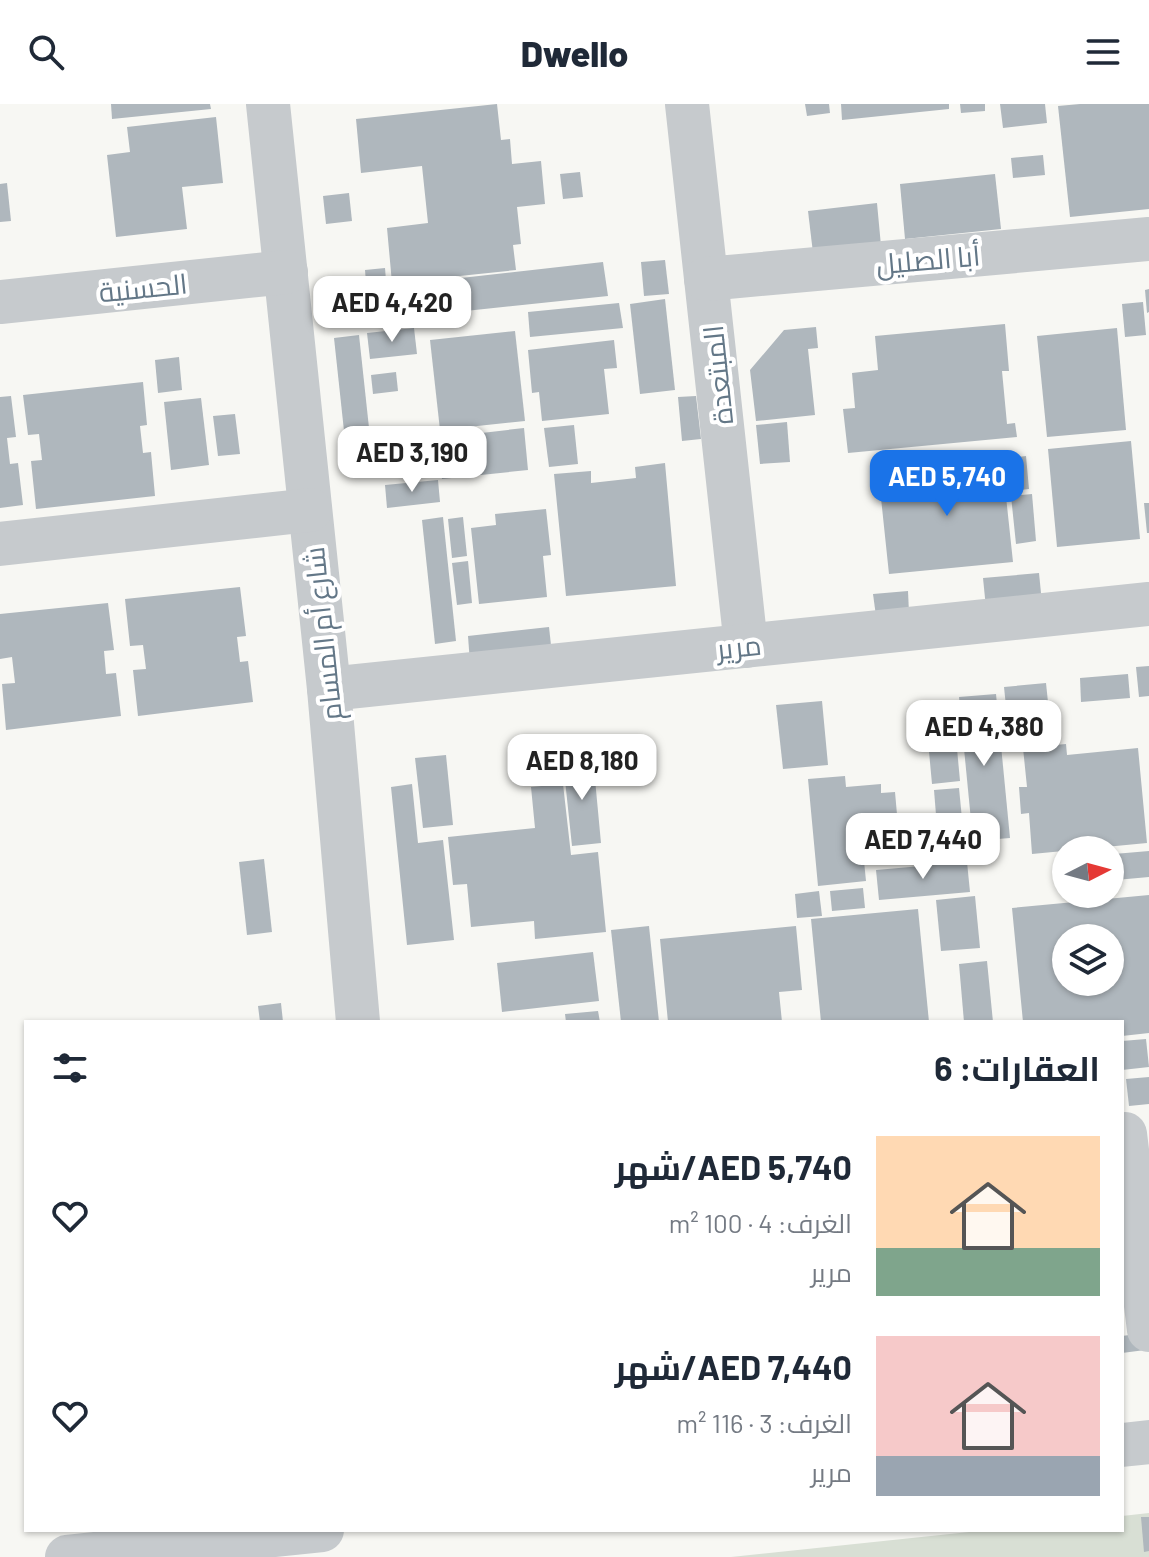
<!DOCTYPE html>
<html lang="ar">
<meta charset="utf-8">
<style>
:root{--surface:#fff;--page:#f6f6f7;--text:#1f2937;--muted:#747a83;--accent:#1a73e8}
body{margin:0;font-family:Barlow,Cairo,sans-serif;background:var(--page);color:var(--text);direction:rtl;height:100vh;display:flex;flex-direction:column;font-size:30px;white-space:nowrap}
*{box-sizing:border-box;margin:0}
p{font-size:26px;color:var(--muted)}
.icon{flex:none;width:44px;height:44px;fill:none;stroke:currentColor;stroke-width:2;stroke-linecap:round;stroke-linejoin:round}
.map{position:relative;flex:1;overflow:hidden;direction:ltr}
.details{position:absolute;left:24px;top:916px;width:1100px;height:512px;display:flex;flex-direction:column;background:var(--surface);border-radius:0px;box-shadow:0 2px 6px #0004;direction:rtl}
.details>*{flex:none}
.needle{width:52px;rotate:84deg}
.controls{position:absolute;left:1052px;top:732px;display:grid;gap:16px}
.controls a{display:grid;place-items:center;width:72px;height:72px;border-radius:50%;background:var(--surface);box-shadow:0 2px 6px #0004;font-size:40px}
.price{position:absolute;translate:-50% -68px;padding:0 18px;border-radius:16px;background:#fff;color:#222;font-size:26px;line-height:52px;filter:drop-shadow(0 2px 4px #0008)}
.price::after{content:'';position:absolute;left:50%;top:48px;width:24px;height:18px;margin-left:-12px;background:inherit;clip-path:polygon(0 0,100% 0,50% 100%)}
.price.on{background:var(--accent);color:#fff}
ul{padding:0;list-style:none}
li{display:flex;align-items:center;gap:24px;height:200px;padding:0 24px}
li span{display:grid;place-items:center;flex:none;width:224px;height:160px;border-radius:0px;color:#555}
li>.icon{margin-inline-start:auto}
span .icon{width:96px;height:96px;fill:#fffc;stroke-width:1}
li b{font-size:34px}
h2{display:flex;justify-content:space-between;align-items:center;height:96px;padding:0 24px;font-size:34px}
header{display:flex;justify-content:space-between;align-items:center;height:104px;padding:0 24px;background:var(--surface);font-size:36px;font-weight:800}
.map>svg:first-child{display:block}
</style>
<header><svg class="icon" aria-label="menu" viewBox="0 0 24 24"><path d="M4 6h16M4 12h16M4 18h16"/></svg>Dwello<svg class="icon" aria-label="search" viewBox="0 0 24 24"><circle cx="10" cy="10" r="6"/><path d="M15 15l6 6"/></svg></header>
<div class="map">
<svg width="1149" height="1453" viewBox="0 0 1149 1453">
<rect width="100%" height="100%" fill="#f7f7f3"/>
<polygon fill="#d8dfd4" points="1149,1409 1149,1453 731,1453 988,1426 1122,1426 1122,1412"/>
<g fill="#afb7bd" fill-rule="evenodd">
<polygon points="111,0 210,0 211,5 112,15"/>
<polygon points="497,0 501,36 510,35 512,60 541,57 545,100 517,103 521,140 513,141 516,166 392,179 387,124 428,119 422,62 361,69 356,15"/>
<polygon points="805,0 829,0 830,9 807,12"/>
<polygon points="841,0 949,0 949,5 842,16"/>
<polygon points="960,0 985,0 985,7 961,9"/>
<polygon points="1000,0 1045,0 1047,19 1003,24"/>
<polygon points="1080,0 1149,0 1149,105 1070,113 1058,2"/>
<polygon points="216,13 223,79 182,83 187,125 116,133 107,51 130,48 127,23"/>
<polygon points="1043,51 1045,71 1013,74 1011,54"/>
<polygon points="580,68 583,93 563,95 560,70"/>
<polygon points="995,70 1001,125 905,135 900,80"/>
<polygon points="7,79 11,117 0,118 0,80"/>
<polygon points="349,89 352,117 326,120 323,92"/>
<polygon points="877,99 881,142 813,149 808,107"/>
<polygon points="665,156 669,190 644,192 641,158"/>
<polygon points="603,158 608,192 456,208 452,175"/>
<polygon points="385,164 387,189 367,191 365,166"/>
<polygon points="344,176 346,199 334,201 331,177"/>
<polygon points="1149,185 1149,208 1147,209 1145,186"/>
<polygon points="442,192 445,216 367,224 364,200"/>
<polygon points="665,195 675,286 640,290 630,200"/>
<polygon points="1143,198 1146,231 1125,233 1122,200"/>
<polygon points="619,199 623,224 530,233 528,208"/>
<polygon points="1005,220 1009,267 1002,267 1007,320 1015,319 1017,333 848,349 843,305 855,304 852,269 878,266 875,232"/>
<polygon points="816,223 818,244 808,245 815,311 756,317 750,266 784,226"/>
<polygon points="414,224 417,250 370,255 367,229"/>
<polygon points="1117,224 1126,326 1047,333 1037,232"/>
<polygon points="515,227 525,317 440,326 430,236"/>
<polygon points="359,231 373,361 348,364 334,234"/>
<polygon points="614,236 617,264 604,265 609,310 542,317 539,288 532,289 528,246"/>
<polygon points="179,253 182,286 158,289 155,256"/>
<polygon points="396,268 398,287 373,290 371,271"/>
<polygon points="143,278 147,321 140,322 143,349 151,348 155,392 36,405 31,357 42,356 39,330 28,331 23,291"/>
<polygon points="11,292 16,333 7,334 10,360 18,359 23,401 0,404 0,293"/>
<polygon points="696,292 701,335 682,337 678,293"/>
<polygon points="201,294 209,361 171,366 164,298"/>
<polygon points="235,310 240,350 218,352 213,312"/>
<polygon points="787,318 790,358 760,360 756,321"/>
<polygon points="574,321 578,360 549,363 544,324"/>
<polygon points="524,324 528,366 442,375 438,334"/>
<polygon points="1131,337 1140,435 1057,443 1048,345"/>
<polygon points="1026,352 1029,385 1012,387 1009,354"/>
<polygon points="1002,355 1013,458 889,470 879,375 929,370 928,362"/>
<polygon points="665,359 676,482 566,492 554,370 591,367 591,379 636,374 635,363"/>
<polygon points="438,376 440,398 387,404 385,381"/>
<polygon points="1032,390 1036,437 1016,440 1011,392"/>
<polygon points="1144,399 1149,399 1149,429 1147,429"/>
<polygon points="546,405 551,451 543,452 547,493 479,500 471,424 496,421 495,410"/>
<polygon points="443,413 456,537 435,540 422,416"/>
<polygon points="463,413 467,452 452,454 448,415"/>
<polygon points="468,457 472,499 457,501 452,459"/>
<polygon points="1039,469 1042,499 986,504 983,474"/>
<polygon points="240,483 246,532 237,533 240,558 248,557 253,598 138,612 133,566 146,565 143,541 130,542 125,495"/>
<polygon points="908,487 909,509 876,512 873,490"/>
<polygon points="108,499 114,546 104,547 106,570 116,569 121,612 6,626 2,580 15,579 12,553 0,555 0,510"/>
<polygon points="549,523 552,550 470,559 468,532"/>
<polygon points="1149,562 1149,592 1139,593 1136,563"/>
<polygon points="1128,570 1130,594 1081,598 1080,574"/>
<polygon points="1046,579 1051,627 1009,631 1004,583"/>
<polygon points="996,590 1010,734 973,737 959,593"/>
<polygon points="822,597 828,661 783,665 776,601"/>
<polygon points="954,613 960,677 932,680 926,615"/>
<polygon points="1066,640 1067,651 1138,644 1147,739 1032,750 1029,709 1021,710 1019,683 1027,683 1023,644"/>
<polygon points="446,651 453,721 423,724 415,654"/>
<polygon points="593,654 601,739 572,742 563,657"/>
<polygon points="845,672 846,683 881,680 881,689 895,688 900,744 863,747 866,777 818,782 808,675"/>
<polygon points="412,680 418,739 443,736 454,836 407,841 391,683"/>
<polygon points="563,680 571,751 598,748 606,828 535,835 534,817 471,823 467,780 453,781 448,733 535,724 531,683"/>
<polygon points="959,684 965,746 939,748 934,686"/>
<polygon points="1149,747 1149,773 1116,776 1114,750"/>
<polygon points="264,755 272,828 247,831 239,758"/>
<polygon points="967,758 970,788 879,796 876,766"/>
<polygon points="863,784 865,804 832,807 830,787"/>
<polygon points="819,787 822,812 797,814 795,790"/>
<path d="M1149,791V929L1122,932V918H1023L1012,804ZM1066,834H1110V878H1066Z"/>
<polygon points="975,792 980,844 941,847 936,796"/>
<polygon points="918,805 929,918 821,918 811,815"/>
<polygon points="649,822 659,918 621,918 611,826"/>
<polygon points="796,822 802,886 779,888 782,918 668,918 660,835"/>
<polygon points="593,848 599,897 502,908 497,859"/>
<polygon points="987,857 993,918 964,918 959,860"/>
<polygon points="281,899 283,918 260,918 258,902"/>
<polygon points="598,907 600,918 566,918 565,910"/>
<polygon points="1146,935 1149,963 1122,966 1122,937"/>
<polygon points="1149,973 1149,1000 1129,1002 1126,975"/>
<polygon points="1144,1229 1145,1246 1122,1249 1122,1232"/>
<polygon points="1141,1413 1149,1413 1149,1447 1144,1448"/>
</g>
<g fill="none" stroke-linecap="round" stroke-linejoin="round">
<g stroke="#c6cacd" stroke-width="44">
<polyline points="268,0 329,585 358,918"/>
<polyline points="687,0 746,542"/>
<polyline points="706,175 1149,135"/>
<polyline points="0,198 286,168"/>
<polyline points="0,440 310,406"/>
<polyline points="329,585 1149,500"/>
<polyline points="1125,1030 1149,1226"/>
<polyline points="1122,1341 1149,1338"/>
<polyline points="67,1453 322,1426"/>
</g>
</g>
<g text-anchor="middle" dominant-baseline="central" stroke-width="8" stroke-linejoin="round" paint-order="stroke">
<g font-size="28" fill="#637787" stroke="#fff">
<text transform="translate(928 155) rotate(-5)">أبا الصليل</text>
<text transform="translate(143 183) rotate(-6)">الحسنية</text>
<text transform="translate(717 271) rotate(-96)">المبتعدة</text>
<text transform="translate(322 530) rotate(-96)">شارع أم المسام</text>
<text transform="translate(739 542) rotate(-6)">مرير</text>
</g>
</g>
</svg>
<div class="controls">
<a><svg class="needle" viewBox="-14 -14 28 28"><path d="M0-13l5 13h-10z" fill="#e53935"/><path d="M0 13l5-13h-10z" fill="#747a83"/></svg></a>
<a><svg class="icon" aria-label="layers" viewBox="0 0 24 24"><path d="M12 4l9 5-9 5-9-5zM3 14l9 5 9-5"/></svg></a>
</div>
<b class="price" style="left:392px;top:240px">AED 4,420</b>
<b class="price" style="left:412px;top:390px">AED 3,190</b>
<b class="price on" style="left:947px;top:414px">AED 5,740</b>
<b class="price" style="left:984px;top:664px">AED 4,380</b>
<b class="price" style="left:582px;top:698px">AED 8,180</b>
<b class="price" style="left:923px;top:777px">AED 7,440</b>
<section class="details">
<h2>العقارات: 6<svg class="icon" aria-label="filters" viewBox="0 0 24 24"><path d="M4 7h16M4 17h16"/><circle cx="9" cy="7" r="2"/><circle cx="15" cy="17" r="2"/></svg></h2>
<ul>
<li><span style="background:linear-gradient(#ffd9b3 70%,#7fa58c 0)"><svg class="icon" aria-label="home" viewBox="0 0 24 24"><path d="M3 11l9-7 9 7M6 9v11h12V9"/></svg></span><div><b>AED 5,740/شهر</b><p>الغرف: 4 · 100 m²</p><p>مرير</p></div><svg class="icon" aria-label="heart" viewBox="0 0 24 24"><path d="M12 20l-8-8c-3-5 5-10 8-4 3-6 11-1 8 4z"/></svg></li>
<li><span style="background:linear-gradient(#f6c9c9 75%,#9aa5b1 0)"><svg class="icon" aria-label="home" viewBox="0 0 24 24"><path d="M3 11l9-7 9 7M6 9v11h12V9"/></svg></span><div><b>AED 7,440/شهر</b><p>الغرف: 3 · 116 m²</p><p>مرير</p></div><svg class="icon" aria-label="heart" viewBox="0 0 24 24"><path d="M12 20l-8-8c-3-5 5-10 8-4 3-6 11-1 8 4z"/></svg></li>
</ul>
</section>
</div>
